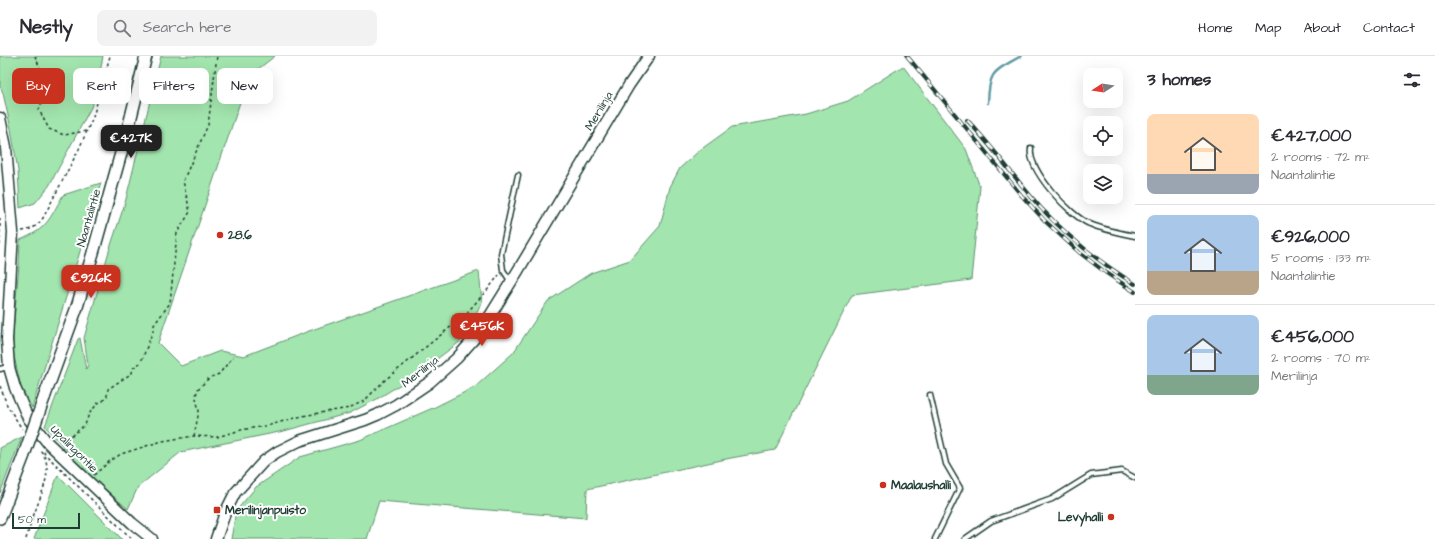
<!DOCTYPE html>
<meta charset="utf-8">
<style>
:root{--surface:#fff;--page:#f2f2f3;--text:#2b2b33;--muted:#7c7c81;--line:#e1e1e2;--accent:#c8321e}
body{margin:0;font-family:"Architects Daughter",sans-serif;background:var(--page);color:var(--text);height:100vh;display:flex;flex-direction:column;font-size:15px;white-space:nowrap}
*{box-sizing:border-box;margin:0}
p{font-size:13px;color:var(--muted)}
.icon{flex:none;width:22px;height:22px;fill:none;stroke:currentColor;stroke-width:2;stroke-linecap:round;stroke-linejoin:round}
.map{position:relative;flex:1;overflow:hidden}
.sheet{display:flex;flex-direction:column;background:var(--surface);width:300px}
.sheet>*{flex:none}
.banner{position:absolute;left:12px;top:12px;width:380px;height:36px;display:flex;gap:8px}
.needle{width:26px;rotate:258deg}
.fabs{position:absolute;left:1083px;top:12px;display:grid;gap:8px}
.fabs a{display:grid;place-items:center;width:40px;height:40px;border-radius:8px;background:var(--surface);box-shadow:0 4px 16px #0002;font-size:20px}
.scale{position:absolute;left:12px;bottom:10px;width:68px;box-sizing:border-box;padding-left:4px;border:2px solid #1f3d34;border-top:0;font-size:11px;line-height:14px;white-space:nowrap;color:#1f3d34;-webkit-text-stroke:3px #fff;paint-order:stroke}
.price{position:absolute;translate:-50% -34px;padding:0 9px;border-radius:8px;background:var(--accent);color:#fff;font-size:13px;line-height:26px;filter:drop-shadow(0 1px 2px #0008)}
.price::after{content:'';position:absolute;left:50%;top:24px;width:12px;height:9px;margin-left:-6px;background:inherit;clip-path:polygon(0 0,100% 0,50% 100%)}
.price.on{background:#222;color:#fff}
ul{padding:0;list-style:none}
li{display:flex;align-items:center;gap:12px;height:100px;padding:0 12px}
li+li{border-top:1px solid var(--line)}
li span{display:grid;place-items:center;flex:none;width:112px;height:80px;border-radius:8px;color:#555}
li>.icon{margin-inline-start:auto}
span .icon{width:48px;height:48px;fill:#fffc;stroke-width:1}
li b{font-size:17px}
h2{display:flex;justify-content:space-between;align-items:center;height:48px;padding:0 12px;font-size:17px}
.pill{padding:0 14px;border-radius:8px;background:var(--surface);box-shadow:0 4px 16px #0002;font-size:14px;line-height:36px}
.pill.on{background:var(--accent);color:#fff}
header{display:flex;align-items:center;gap:24px;box-sizing:border-box;height:56px;padding:0 20px;background:var(--surface);border-bottom:1px solid var(--line)}
header strong{font-size:19px}
nav{display:flex;gap:22px;margin-inline-start:auto;font-size:14px}
.search{width:280px;height:36px;background:var(--page);display:flex;align-items:center;gap:10px;box-sizing:border-box;padding:0 14px;border-radius:8px;color:var(--muted);font-size:15px}
main{display:flex;flex:1;min-height:0}
.map>svg:first-child{display:block}
</style>
<header>
<strong>Nestly</strong>
<div class="search"><svg class="icon" aria-label="search" viewBox="0 0 24 24"><circle cx="10" cy="10" r="6"/><path d="M15 15l6 6"/></svg>Search here</div>
<nav><a>Home</a><a>Map</a><a>About</a><a>Contact</a></nav>
</header>
<main>
<div class="map">
<svg width="1135" height="483" viewBox="0 0 1135 483">
<rect width="100%" height="100%" fill="#fff"/>
<filter id="ink" filterUnits="userSpaceOnUse"><feTurbulence type="fractalNoise" baseFrequency=".025" numOctaves="2"/><feDisplacementMap in="SourceGraphic" scale="8" xChannelSelector="R" yChannelSelector="G"/><feConvolveMatrix kernelMatrix="1 2 1 2 8 2 1 2 1" color-interpolation-filters="sRGB"/></filter>
<g filter="url(#ink)">
<g fill="#a3e5ae" stroke="#619171">
<polygon points="0,0 103,0 95,44 49,130 35,147 20,152 18,115 11,73 3,37 0,30"/>
<polygon points="161,0 275,0 249,20 158,287 181,310 220,295 244,300 309,275 479,215 482,246 461,285 414,320 377,343 350,357 284,375 181,396 138,431 128,453 73,405 69,397 45,370 78,283 80,282 86,313 88,309 84,282 109,195 125,147"/>
<polygon points="903,10 966,93 980,131 971,224 852,239 775,394 731,402 587,433 586,462 379,445 367,483 231,483 236,455 256,431 300,401 360,384 435,351 475,331 513,297 548,245 591,217 630,204 660,170 670,131 680,112 700,94 732,71 806,58 848,45"/>
<path d="M101,127L32,352L21,331L13,296V276L19,209L20,184C47,173 49,164 63,139Z"/>
<polygon points="22,381 2,432 0,437 0,392"/>
<polygon points="58,419 122,483 34,483"/>
</g>
<g fill="none" stroke-linecap="round" stroke-linejoin="round">
<path stroke="#629ba4" stroke-width="2.5" d="M988,47C989,14 994,16 1021,0"/>
<g stroke="#1f3d34" stroke-width="7">
<g id="service">
<path d="M1031,92C1027,114 1071,161 1090,168C1104,174 1120,177 1135,180"/>
<polyline points="511,226 503,214 501,198 518,119"/>
<polyline points="0,313 8,311"/>
<polyline points="930,339 946,408 960,432 935,483"/>
<polyline points="965,483 991,465 1052,443 1091,419 1122,415 1135,422"/>
</g>
</g>
<g stroke="#1f3d34" stroke-width="13">
<g id="tertiary">
<polyline points="0,62 6,91 13,176 7,284 9,311 15,332 28,362 47,386 132,467 152,483"/>
<polyline points="216,483 225,457 235,437 264,405 277,396 299,385 365,364 377,359 396,349 430,326 457,302 480,276 516,218 629,29 649,0"/>
</g>
</g>
<g stroke="#1f3d34" stroke-width="14">
<g id="secondary">
<polyline points="44,342 77,251 95,190 130,65 146,0"/>
<polyline points="0,462 24,399"/>
</g>
</g>
<g stroke="#1f3d34" stroke-width="1.5" stroke-dasharray="3 3" stroke-linecap="butt">
<polyline points="35,0 42,17 45,36 39,54 49,73 64,79 86,75"/>
<polyline points="0,162 0,191"/>
<path d="M22,175C32,174 37,170 43,162L79,93L93,61L110,0"/>
<polyline points="0,330 7,349 22,373"/>
<polyline points="194,380 199,355 196,342 197,334 209,322 219,318 233,301"/>
<polyline points="62,387 85,369 89,358 98,347 103,345 107,340 108,333 132,317 133,312 141,306 153,275 154,269 170,247 177,177 190,156 183,125 208,69 217,0"/>
<polyline points="45,396 44,397 132,483"/>
<polyline points="94,419 110,405 121,398 162,385 194,380 217,381 241,374 270,369 302,360 349,352 364,345 385,324 463,261 489,232 499,219"/>
<path d="M26,483C29,473 32,463 36,453C42,436 55,410 40,394"/>
</g>
<use href="#service" stroke="#fff" stroke-width="4"/>
<use href="#tertiary" stroke="#fff" stroke-width="10"/>
<use href="#secondary" stroke="#fff" stroke-width="11"/>
<g stroke="#1f3d34" stroke-width="4">
<g id="rail">
<polyline points="907,0 1022,140 1046,166 1080,197 1105,216 1135,236"/>
<path d="M967,64C993,91 1015,123 1040,151C1068,181 1100,207 1135,228"/>
</g>
</g>
<use href="#rail" stroke="#fff" stroke-width="2.5" stroke-dasharray="8" stroke-linecap="butt"/>
<g stroke="#1f3d34" stroke-width="14" stroke-linecap="butt">
<polyline id="secondary-bridge" points="24,399 44,342"/>
</g>
<use href="#secondary-bridge" stroke="#fff" stroke-width="11"/>
</g>
</g>
<g fill="#c8321e" stroke="#fff" stroke-width="1.5">
<circle cx="220" cy="179" r="4"/>
<circle cx="883" cy="429" r="4"/>
<rect x="213" y="450" width="8" height="8" rx="2"/>
<circle cx="1111" cy="461" r="4"/>
</g>
<g text-anchor="middle" dominant-baseline="central" stroke-width="4" stroke-linejoin="round" paint-order="stroke">
<g font-size="12" fill="#1f3d34" stroke="#fff">
<text transform="translate(599 55) rotate(-59)">Merilinja</text>
<text transform="translate(89 162) rotate(-74)">Naantalintie</text>
<text transform="translate(420 316) rotate(-38)">Merilinja</text>
<text transform="translate(74 393) rotate(45)">Upalingontie</text>
</g>
<g font-size="12" font-weight="bold" fill="#1f3d34" stroke="#fff" text-anchor="start">
<text x="228" y="179">28.6</text>
<text x="891" y="429">Maalaushalli</text>
<text x="225" y="454">Merilinjanpuisto</text>
<text x="1103" y="461" text-anchor="end">Levyhalli</text>
</g>
</g>
</svg>
<div class="fabs">
<a><svg class="needle" viewBox="-14 -14 28 28"><path d="M0-13l5 13h-10z" fill="#e53935"/><path d="M0 13l5-13h-10z" fill="#7c7c81"/></svg></a>
<a><svg class="icon" aria-label="locate" viewBox="0 0 24 24"><circle cx="12" cy="12" r="6"/><path d="M12 2v4M12 18v4M2 12h4M18 12h4"/></svg></a>
<a><svg class="icon" aria-label="layers" viewBox="0 0 24 24"><path d="M12 4l9 5-9 5-9-5zM3 14l9 5 9-5"/></svg></a>
</div>
<div class="scale">50 m</div>
<b class="price on" style="left:131px;top:103px">€427K</b>
<b class="price" style="left:91px;top:243px">€926K</b>
<b class="price" style="left:482px;top:291px">€456K</b>
<div class="banner">
<a class="pill on">Buy</a>
<a class="pill">Rent</a>
<a class="pill">Filters</a>
<a class="pill">New</a>
</div>
</div>
<section class="sheet">
<h2>3 homes<svg class="icon" aria-label="filters" viewBox="0 0 24 24"><path d="M4 7h16M4 17h16"/><circle cx="9" cy="7" r="2"/><circle cx="15" cy="17" r="2"/></svg></h2>
<ul>
<li><span style="background:linear-gradient(#ffd9b3 75%,#9aa5b1 0)"><svg class="icon" aria-label="home" viewBox="0 0 24 24"><path d="M3 11l9-7 9 7M6 9v11h12V9"/></svg></span><div><b>€427,000</b><p>2 rooms · 72 m²</p><p>Naantalintie</p></div></li>
<li><span style="background:linear-gradient(#a9c7e8 70%,#b9a48a 0)"><svg class="icon" aria-label="home" viewBox="0 0 24 24"><path d="M3 11l9-7 9 7M6 9v11h12V9"/></svg></span><div><b>€926,000</b><p>5 rooms · 133 m²</p><p>Naantalintie</p></div></li>
<li><span style="background:linear-gradient(#a9c7e8 75%,#7fa58c 0)"><svg class="icon" aria-label="home" viewBox="0 0 24 24"><path d="M3 11l9-7 9 7M6 9v11h12V9"/></svg></span><div><b>€456,000</b><p>2 rooms · 70 m²</p><p>Merilinja</p></div></li>
</ul>
</section>
</main>
